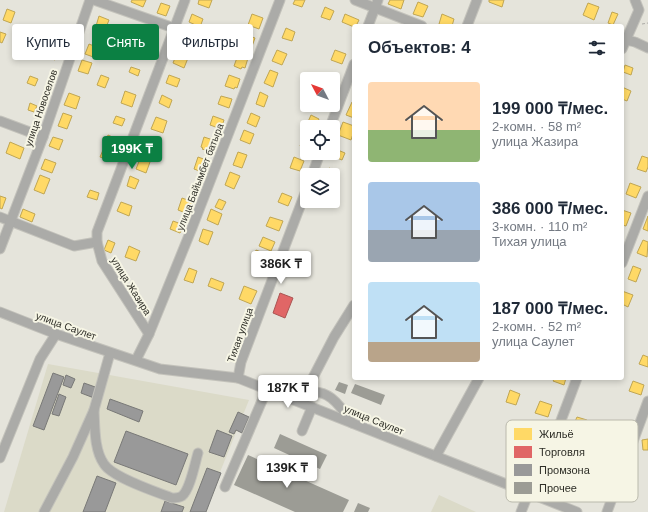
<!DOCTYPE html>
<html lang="ru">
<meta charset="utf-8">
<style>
:root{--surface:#fff;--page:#f6f6f7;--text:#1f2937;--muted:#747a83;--accent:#0b8043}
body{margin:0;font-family:Helvetica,sans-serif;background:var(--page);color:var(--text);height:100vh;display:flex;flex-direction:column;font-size:15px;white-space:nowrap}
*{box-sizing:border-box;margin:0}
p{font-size:13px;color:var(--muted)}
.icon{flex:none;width:22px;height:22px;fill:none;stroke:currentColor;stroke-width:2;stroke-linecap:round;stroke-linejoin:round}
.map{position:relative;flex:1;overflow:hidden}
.panel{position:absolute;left:352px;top:24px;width:272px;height:356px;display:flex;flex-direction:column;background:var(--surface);border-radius:4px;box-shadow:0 2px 6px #0003}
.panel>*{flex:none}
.hud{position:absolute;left:12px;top:24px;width:280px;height:36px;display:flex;gap:8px}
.needle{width:26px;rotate:311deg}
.controls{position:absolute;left:300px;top:72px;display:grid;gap:8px}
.controls a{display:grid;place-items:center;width:40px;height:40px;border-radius:4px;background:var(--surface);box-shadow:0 2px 6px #0003;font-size:20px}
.price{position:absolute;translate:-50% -34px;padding:0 9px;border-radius:4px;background:#fff;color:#222;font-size:13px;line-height:26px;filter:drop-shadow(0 1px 2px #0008)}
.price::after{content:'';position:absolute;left:50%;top:24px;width:12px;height:9px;margin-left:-6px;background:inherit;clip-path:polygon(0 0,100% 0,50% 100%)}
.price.active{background:var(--accent);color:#fff}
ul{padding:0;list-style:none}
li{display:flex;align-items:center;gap:12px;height:100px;padding:0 16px}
li span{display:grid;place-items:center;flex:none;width:112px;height:80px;border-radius:4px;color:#555}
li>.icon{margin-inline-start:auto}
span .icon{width:48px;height:48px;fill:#fffc;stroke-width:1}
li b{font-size:17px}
h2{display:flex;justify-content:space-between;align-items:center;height:48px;padding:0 16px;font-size:17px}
.tag{padding:0 14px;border-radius:4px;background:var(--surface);box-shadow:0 2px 6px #0003;font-size:14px;line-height:36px}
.tag.active{background:var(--accent);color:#fff}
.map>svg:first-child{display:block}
</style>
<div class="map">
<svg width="648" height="512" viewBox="0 0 648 512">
<rect width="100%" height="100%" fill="#e5e4db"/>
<g fill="#dbdac8">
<polygon points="48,364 249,400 204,512 4,512"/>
<polygon points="439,495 476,512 431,512"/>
</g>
<g fill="#ffd966" stroke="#c0a653">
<polygon points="132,0 146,0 143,7 131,2"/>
<polygon points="199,0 212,0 209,8 198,4"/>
<polygon points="295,0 305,0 302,7 293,4"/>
<polygon points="390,0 404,0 401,9 388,4"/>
<polygon points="489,0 504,0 502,7 489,2"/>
<polygon points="418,2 428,6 423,17 413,14"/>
<polygon points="161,3 170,6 166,16 157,13"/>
<polygon points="588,3 599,7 594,20 583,15"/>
<polygon points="325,7 334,11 330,20 321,17"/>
<polygon points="7,9 15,12 11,23 3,20"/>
<polygon points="612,12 618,14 613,25 608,23"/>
<polygon points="192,14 203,19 200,27 189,22"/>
<polygon points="252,14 263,18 259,29 248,25"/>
<polygon points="345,14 359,20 356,26 354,27 342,22"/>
<polygon points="442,14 454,19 452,26 444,26 439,24"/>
<polygon points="99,16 109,20 105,30 96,26"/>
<polygon points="286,28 295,32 292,41 282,38"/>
<polygon points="0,32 6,34 2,43 0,42"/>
<polygon points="184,34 196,39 193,47 181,42"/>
<polygon points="244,34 255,38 251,49 240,45"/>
<polygon points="147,38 157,42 153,52 143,49"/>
<polygon points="89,44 99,48 96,58 85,54"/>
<polygon points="47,45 59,50 55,60 43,55"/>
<polygon points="277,50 287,54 282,65 272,61"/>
<polygon points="335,50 346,54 342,64 331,60"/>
<polygon points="177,53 188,58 184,68 173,63"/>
<polygon points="238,55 248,58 245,68 242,67 241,69 234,66"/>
<polygon points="82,60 92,63 88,74 78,71"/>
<polygon points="625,65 633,68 631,75 623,72"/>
<polygon points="131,67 140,70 138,76 129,72"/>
<polygon points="270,70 278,73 273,87 264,83"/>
<polygon points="328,73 337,77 333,86 333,79 326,79"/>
<polygon points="101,75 109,78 105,88 97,85"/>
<polygon points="169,75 180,79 177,87 166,83"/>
<polygon points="229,75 240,79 237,88 235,87 234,89 225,86"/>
<polygon points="30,76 38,79 35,86 27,83"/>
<polygon points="622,87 631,91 627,101 622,99"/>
<polygon points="125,91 136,95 132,107 121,103"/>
<polygon points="260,92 268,96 264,107 256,104"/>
<polygon points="69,93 80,97 76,109 64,105"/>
<polygon points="162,95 172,100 169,108 159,103"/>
<polygon points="221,96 232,99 229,108 218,104"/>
<polygon points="352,102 354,103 354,118 346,115"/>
<polygon points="30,103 37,106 34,112 28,110"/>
<polygon points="63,113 72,116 67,129 58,126"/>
<polygon points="251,113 260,117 256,127 247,123"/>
<polygon points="311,115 319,119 315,127 307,124"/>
<polygon points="116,116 125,119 122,126 113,123"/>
<polygon points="213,116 224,120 221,129 210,125"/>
<polygon points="156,117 167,121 163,133 151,129"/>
<polygon points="343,122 354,126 354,131 351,140 338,135"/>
<polygon points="244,130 254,134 250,144 240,140"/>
<polygon points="108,135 119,140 116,147 105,143"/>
<polygon points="304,136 307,137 307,149 300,146"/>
<polygon points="53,137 63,140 59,150 49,146"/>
<polygon points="204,137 216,141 213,150 212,150 211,152 202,149 203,148 201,147"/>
<polygon points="146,138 158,143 155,150 143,146"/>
<polygon points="10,142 24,148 20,159 6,153"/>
<polygon points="333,148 345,153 342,160 330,155 331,153 333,153"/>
<polygon points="103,150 114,154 111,161 100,157"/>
<polygon points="238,152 247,155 242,168 233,165"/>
<polygon points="642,156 648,158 648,167 646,172 637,169"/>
<polygon points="198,157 209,161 206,170 203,169 202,172 194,169"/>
<polygon points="294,157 304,161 300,171 290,168"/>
<polygon points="45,159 56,163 52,173 41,169"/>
<polygon points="140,159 150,162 146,173 136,169"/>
<polygon points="329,168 338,171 334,182 333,175 326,175"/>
<polygon points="230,172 240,176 234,189 225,185"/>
<polygon points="40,175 50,179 44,194 34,190"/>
<polygon points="130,176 139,180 135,189 127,186"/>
<polygon points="630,183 641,187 636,198 626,194"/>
<polygon points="90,190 99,193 97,200 87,197"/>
<polygon points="282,193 292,197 288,206 278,202"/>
<polygon points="0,196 6,198 2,209 0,208"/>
<polygon points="182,198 193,202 188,214 178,210"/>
<polygon points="219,199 226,202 222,210 215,207"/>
<polygon points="121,202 132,206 129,216 117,211"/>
<polygon points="23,209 35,214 32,222 20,217"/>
<polygon points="211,209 222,214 218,225 207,220"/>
<polygon points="622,210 631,213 626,226 622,225"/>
<polygon points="648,216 648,231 643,229"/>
<polygon points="270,217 283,221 279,231 266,226"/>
<polygon points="173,221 184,225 180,233 170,229"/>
<polygon points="203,229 213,232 208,245 199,241"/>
<polygon points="263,237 275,242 271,251 259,246"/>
<polygon points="108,240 115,243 111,253 104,250"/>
<polygon points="643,240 648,242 647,257 637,253"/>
<polygon points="129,246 140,251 136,261 125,257"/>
<polygon points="256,250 266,254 263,263 253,259"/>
<polygon points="633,266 641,269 636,282 628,279"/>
<polygon points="189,268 197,271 193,283 184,280"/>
<polygon points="211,278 224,283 221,291 208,286"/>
<polygon points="244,286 257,291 251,304 239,299"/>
<polygon points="622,291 633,295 628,307 622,304"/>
<polygon points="643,355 648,357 648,367 639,364"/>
<polygon points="555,378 566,378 564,385 553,381"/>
<polygon points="633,381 644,385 641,395 629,391"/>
<polygon points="510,390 520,394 516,405 506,402"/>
<polygon points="540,401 552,405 548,417 535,413"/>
<polygon points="577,417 587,420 583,430 573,426"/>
<polygon points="648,439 648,450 643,450 642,440"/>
</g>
<polygon fill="#e06666" stroke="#ab5553" points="280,293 293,298 285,318 273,313"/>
<g fill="#999" stroke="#797977">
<polygon points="53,373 64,377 44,430 33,426"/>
<polygon points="66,375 75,379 71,388 63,385"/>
<polygon points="84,383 98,388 94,398 81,393"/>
<polygon points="59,394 66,397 59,416 52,414"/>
<polygon points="110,399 143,411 139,422 107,409"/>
<polygon points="238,412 249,417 242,433 236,430 234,434 229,432"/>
<polygon points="217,430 232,436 224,457 209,452"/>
<polygon points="126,431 188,454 176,485 114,462"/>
<polygon points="207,468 221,473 206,512 190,512"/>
<polygon points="97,476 116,483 105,512 83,512"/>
<polygon points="165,501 184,507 182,512 161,512"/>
</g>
<g fill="#9c9c95">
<polygon points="339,382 348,385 345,394 335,390"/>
<polygon points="355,384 385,395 381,405 351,393"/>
<polygon points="280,434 327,455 320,469 274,448"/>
<polygon points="248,455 349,500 343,512 295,512 234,485"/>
<polygon points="358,503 370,508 368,512 354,512"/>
</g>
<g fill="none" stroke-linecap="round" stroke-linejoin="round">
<g stroke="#c3c2bb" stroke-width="11">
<g id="minor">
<polyline points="94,0 174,28"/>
<polyline points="355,0 422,26"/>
<polyline points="368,26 378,0"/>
<polyline points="467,26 477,0"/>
<polyline points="626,40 635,42 648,48"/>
<polyline points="622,49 639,10 635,0"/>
<polyline points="0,121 43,137"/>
<polyline points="330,127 354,64"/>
<polyline points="312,175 320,153"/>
<polyline points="0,217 74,246 97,242"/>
<polyline points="0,249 43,137 90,0"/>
<polyline points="622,263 648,196"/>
<polyline points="0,312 56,334 160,369 238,378 577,512"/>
<polyline points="149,334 102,261 97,242 97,232 185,0"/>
<polyline points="136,360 149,334 192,228 280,0"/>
<polyline points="238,378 241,362 307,188"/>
<polyline points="305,393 334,337 354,305"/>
<path d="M301,395C326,384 340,405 352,423"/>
<path d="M94,410C95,427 94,450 104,464C113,478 157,492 172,498C176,498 179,498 182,496C190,490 195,463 198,453"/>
<polyline points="302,431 312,407"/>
<polyline points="436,456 479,378"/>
<polyline points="0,458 40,359 56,334"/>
<polyline points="225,487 267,389"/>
<polyline points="44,512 73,457 94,410 110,353"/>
<polyline points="521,512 544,454 557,431 577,378"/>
<polyline points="607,512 648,401"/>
</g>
</g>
<polyline stroke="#abaaa6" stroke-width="1" stroke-dasharray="3 2" stroke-linecap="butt" points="642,24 648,23"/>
<use href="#minor" stroke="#ababa8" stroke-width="9"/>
</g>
<g text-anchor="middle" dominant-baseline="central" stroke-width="4" stroke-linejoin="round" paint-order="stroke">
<g font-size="10" fill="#2e2e27" stroke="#f6f5e5">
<text transform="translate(41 108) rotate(-71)">улица Новоселов</text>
<text transform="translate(200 177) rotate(-69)">улица Байымбет батыра</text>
<text transform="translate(131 286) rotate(58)">улица Жазира</text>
<text transform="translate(66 326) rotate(20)">улица Саулет</text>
<text transform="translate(240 335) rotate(-70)">Тихая улица</text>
<text transform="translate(374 420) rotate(22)">улица Саулет</text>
</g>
</g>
<rect x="506" y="420" width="132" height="82" rx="6" fill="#f6f5e5" stroke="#bab9ac" stroke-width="1"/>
<rect x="514" y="428" width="18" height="12" fill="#ffd966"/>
<rect x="514" y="446" width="18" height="12" fill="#e06666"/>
<rect x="514" y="464" width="18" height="12" fill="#999"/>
<rect x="514" y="482" width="18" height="12" fill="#9c9c95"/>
<g font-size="11" fill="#2e2e27">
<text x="539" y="438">Жильё</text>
<text x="539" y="456">Торговля</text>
<text x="539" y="474">Промзона</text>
<text x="539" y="492">Прочее</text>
</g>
</svg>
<div class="controls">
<a><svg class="needle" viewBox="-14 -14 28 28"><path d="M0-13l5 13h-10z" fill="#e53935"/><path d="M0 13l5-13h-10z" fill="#747a83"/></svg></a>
<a><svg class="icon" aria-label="locate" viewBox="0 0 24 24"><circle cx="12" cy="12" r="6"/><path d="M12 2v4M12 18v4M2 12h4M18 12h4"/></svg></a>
<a><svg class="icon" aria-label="layers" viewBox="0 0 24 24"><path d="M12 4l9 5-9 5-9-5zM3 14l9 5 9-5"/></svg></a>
</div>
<b class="price active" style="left:132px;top:170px">199K ₸</b>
<b class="price" style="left:281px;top:285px">386K ₸</b>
<b class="price" style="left:288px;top:409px">187K ₸</b>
<b class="price" style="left:287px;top:489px">139K ₸</b>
<div class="hud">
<a class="tag">Купить</a>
<a class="tag active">Снять</a>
<a class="tag">Фильтры</a>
</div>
<section class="panel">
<h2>Объектов: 4<svg class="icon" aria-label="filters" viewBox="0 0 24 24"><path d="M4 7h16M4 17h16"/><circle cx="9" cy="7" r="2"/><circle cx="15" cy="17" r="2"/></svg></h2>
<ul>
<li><span style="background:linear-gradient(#ffd9b3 60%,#8fb573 0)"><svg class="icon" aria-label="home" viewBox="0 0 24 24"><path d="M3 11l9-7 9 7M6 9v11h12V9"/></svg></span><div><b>199 000 ₸/мес.</b><p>2-комн. · 58 m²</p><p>улица Жазира</p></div></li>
<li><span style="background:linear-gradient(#a9c7e8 60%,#9aa5b1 0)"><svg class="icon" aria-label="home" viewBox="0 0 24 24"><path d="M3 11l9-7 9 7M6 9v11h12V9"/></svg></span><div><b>386 000 ₸/мес.</b><p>3-комн. · 110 m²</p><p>Тихая улица</p></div></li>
<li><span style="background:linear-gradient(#bfe0f5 75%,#b9a48a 0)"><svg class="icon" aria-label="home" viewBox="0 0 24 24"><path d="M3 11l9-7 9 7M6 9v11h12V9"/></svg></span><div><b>187 000 ₸/мес.</b><p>2-комн. · 52 m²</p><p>улица Саулет</p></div></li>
</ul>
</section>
</div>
